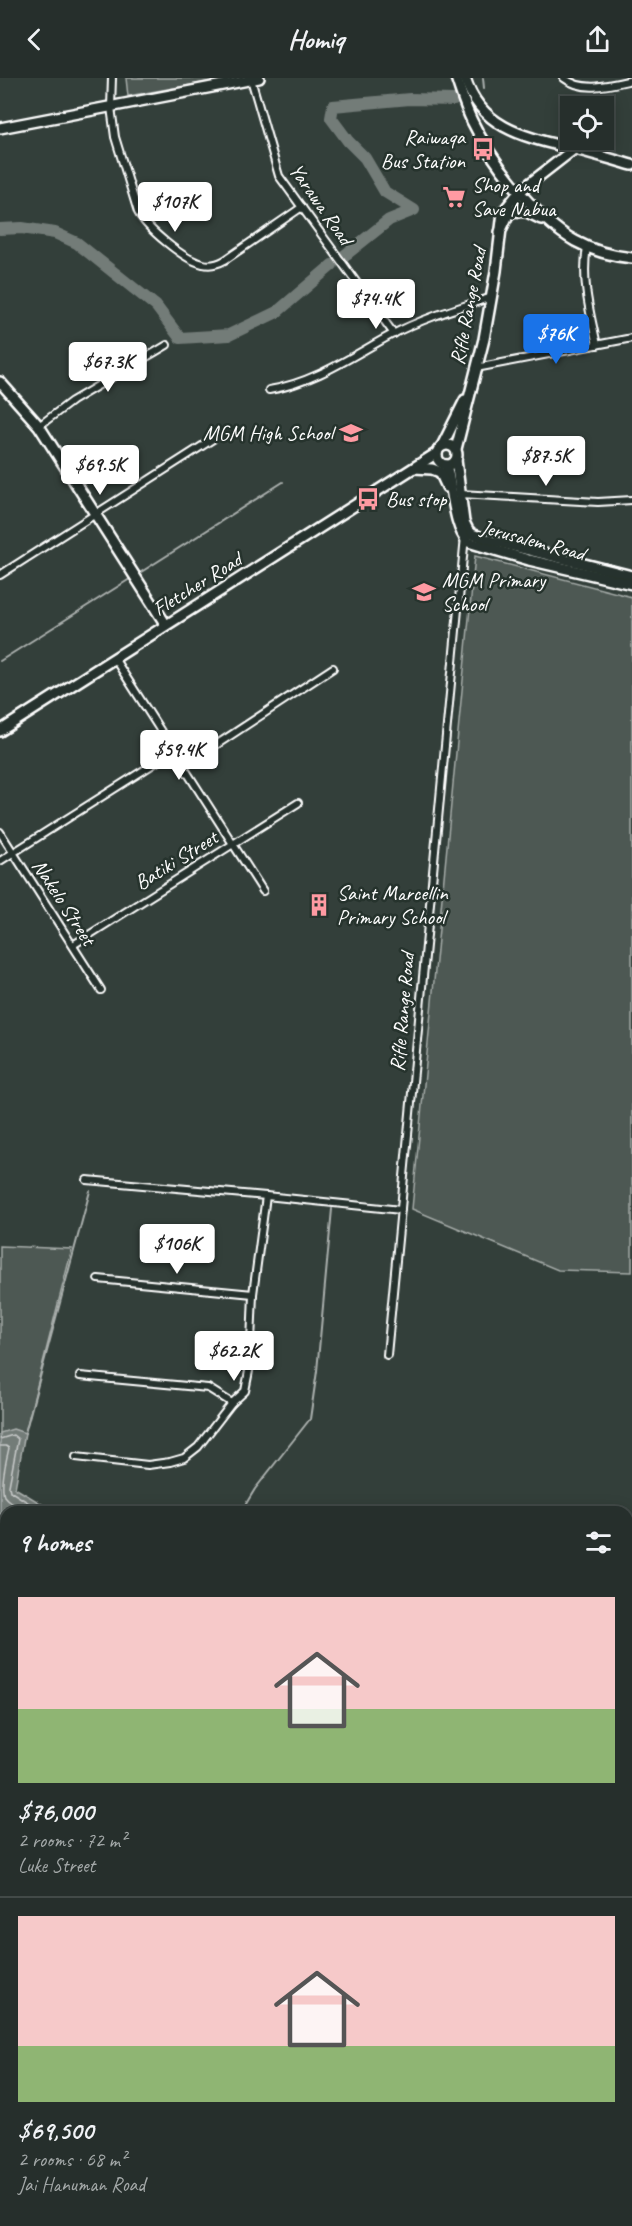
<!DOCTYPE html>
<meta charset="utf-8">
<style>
:root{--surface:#262f2c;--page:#2e3734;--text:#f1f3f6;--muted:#a4a9a9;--line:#424a48;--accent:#1a73e8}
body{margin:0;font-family:Caveat,sans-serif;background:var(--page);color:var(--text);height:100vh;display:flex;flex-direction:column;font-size:22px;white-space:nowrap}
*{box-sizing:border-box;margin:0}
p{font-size:20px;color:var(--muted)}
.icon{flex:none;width:33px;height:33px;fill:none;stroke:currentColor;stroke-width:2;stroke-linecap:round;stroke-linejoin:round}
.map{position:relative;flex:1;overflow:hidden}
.panel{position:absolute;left:0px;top:1428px;width:633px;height:720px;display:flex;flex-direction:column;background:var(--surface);border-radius:18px 18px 0 0;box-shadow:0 3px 15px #0003,0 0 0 2px var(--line)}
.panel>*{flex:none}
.tools{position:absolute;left:560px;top:18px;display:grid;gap:12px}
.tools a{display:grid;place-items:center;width:54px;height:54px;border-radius:0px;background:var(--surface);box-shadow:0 3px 15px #0003,0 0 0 2px var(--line);font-size:30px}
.price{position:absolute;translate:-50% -51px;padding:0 14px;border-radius:6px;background:#fff;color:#222;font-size:20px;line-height:39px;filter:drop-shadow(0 2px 3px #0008)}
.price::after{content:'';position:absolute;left:50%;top:36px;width:18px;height:14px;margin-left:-9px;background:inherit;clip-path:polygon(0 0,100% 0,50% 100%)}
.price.active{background:var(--accent);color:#fff}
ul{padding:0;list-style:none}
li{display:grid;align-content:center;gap:12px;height:318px;padding:0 18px}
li+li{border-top:2px solid var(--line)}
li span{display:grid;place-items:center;height:186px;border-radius:0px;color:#555}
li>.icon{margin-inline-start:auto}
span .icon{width:108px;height:108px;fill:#fffc;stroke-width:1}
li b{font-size:26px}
h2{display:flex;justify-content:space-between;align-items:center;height:72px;padding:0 18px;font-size:26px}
header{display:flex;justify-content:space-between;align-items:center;height:78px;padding:0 18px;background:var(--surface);font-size:27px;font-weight:700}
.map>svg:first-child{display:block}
</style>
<header><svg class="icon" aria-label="back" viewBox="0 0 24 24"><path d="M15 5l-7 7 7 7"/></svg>Homiq<svg class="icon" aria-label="share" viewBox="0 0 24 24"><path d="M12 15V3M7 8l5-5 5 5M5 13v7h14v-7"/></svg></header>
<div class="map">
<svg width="632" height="2148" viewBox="0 0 632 2148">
<rect width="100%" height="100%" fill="#333f3a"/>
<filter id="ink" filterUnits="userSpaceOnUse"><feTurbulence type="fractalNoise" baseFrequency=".0167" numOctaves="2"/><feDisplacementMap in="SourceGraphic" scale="12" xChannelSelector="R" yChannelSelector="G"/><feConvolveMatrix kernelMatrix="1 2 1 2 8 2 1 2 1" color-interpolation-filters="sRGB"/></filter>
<g filter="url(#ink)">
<g fill="#4d5853" stroke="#a6aca9" stroke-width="1.5">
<polygon points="126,0 230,0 128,18"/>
<polygon points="475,478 632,519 632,1194 558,1192 412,1131"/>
<polygon points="0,1168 72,1171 25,1355 0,1357"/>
</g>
<polygon fill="#737b78" stroke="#abb0ae" stroke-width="1.5" points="13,1351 25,1355 15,1410 50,1431 59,1434 6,1434 6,2142 627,2142 627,1530 632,1530 632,2148 0,2148 0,1355"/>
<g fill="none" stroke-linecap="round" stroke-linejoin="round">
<g stroke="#c7cac9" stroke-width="1.5">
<polyline points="0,1361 13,1357 18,1361 9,1408 10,1413 43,1434"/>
<path d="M0,1368H6L9,1370C6,1383 0,1407 4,1418C9,1425 21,1430 29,1434"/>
</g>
<g stroke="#abb0ae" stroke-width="2">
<polyline points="483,0 484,10"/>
<polyline points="138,496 283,404"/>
<polyline points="0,583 133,499"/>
<polyline points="25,1355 90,1113"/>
<polyline points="241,1434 255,1411 310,1341 317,1293 332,1131"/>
</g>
<g stroke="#737b78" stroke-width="12">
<polyline points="0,151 22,150 55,155 77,165 156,228 180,260 229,257 277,234 332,187"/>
<polyline points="344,178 389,142 414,132 385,114 365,80 348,63 331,40 333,28 410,21 454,22"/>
</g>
<g stroke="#fff" stroke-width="10">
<g id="minor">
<path d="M112,0L111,29L115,59L138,134C146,150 184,182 203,186C211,188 218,186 225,182L302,129"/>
<path d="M564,0C583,15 610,7 632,2"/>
<polyline points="251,1 279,98 394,256"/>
<path d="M587,169C581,203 590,234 597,267"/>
<polyline points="476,290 632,260"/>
<path d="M269,312C314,305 352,278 391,257C423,240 458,230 492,219"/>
<polyline points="39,348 72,323 167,267"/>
<polyline points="460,416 598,424 632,422"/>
<polyline points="0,497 213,361"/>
<polyline points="114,580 263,813"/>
<polyline points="184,688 333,590"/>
<polyline points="0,754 101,912"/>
<polyline points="0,783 174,673"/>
<polyline points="73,867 298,725"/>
<polyline points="87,1102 266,1118 401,1132"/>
<polyline points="98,1201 253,1216"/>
<polyline points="387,1277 465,458"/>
<polyline points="80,1298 208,1310 232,1325"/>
<polyline points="76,1379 148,1387 170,1384 184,1380 198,1369 232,1325 245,1313 250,1288 253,1216 266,1118"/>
</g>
</g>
<g stroke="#fff" stroke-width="14">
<g id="primary">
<polyline points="0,50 259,0"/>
<polyline points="0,304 39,348 166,547"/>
<circle cx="447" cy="377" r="10"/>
<polyline points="442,368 465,322"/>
<polyline points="456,371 484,261 496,193 503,134 520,113 574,71"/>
<polyline points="456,382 464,444 468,452 472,456 489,462 632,498"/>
<path d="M446,387C453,410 453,448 468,464L529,482L632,506"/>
<polyline points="414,390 432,391 440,394 447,409"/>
<polyline points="0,653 437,375"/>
</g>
</g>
<g stroke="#fff" stroke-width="14">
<g id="trunk">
<path d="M456,0C461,14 465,29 472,43C491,83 537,142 575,163C593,173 612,178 632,180"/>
<path d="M465,0C480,50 525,59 570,70C591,75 611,81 632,87"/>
<polyline points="500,154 508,137 514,133 527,134 541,141"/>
</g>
</g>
<use href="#minor" stroke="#26332d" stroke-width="6"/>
<use href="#primary" stroke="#26332d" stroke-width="9"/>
<use href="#trunk" stroke="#26332d" stroke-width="9"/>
</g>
</g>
<defs>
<g id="bus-bare" transform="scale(1.8)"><path d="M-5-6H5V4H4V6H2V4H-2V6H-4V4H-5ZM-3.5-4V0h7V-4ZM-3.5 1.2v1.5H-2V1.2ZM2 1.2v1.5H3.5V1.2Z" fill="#ff9aa2" stroke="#26332d" stroke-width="2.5" paint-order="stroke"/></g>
<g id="supermarket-bare" transform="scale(1.8)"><path d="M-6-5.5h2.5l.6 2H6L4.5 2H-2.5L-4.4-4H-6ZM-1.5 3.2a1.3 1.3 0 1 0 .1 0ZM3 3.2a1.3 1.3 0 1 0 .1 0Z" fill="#ff9aa2" stroke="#26332d" stroke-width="2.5" paint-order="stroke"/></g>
<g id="school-bare" transform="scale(1.8)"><path d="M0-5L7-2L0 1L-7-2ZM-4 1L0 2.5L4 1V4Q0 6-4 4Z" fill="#ff9aa2" stroke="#26332d" stroke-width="2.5" paint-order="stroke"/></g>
<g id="building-bare" transform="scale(1.8)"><path d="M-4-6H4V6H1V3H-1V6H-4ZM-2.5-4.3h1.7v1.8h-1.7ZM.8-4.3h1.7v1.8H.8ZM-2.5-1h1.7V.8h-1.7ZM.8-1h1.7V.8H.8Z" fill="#ff9aa2" stroke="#26332d" stroke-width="2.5" paint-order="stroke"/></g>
</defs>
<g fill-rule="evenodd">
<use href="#bus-bare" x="483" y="71"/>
<use href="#supermarket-bare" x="454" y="119"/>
<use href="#school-bare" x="351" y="355"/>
<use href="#bus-bare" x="368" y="421"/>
<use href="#school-bare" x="424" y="514"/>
<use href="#building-bare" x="319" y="827"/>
</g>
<g text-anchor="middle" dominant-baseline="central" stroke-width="5" stroke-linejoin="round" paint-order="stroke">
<g font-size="21" fill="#fff" stroke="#26332d" text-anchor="start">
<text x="465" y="59" text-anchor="end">Raiwaqa<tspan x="465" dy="24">Bus Station</tspan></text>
<text x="472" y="107">Shop and<tspan x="472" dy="24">Save Nabua</tspan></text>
<text x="333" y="355" text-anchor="end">MGM High School</text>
<text x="386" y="421">Bus stop</text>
<text x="442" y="502">MGM Primary<tspan x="442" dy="24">School</tspan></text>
<text x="337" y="815">Saint Marcellin<tspan x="337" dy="24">Primary School</tspan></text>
</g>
<g font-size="21" fill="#fff" stroke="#26332d">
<text transform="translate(321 126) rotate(55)">Yarawa Road</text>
<text transform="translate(468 228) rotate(-79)">Rifle Range Road</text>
<text transform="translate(533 462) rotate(15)">Jerusalem Road</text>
<text transform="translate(197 506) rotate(-32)">Fletcher Road</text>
<text transform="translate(176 782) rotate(-32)">Batiki Street</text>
<text transform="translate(64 824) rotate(57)">Nakelo Street</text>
<text transform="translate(402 934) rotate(-85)">Rifle Range Road</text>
</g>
</g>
</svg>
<div class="tools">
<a><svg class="icon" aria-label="locate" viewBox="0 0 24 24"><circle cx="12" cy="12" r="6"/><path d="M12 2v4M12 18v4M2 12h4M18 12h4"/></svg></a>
</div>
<b class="price" style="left:175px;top:155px">$107K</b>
<b class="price" style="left:376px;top:252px">$74.4K</b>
<b class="price active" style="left:556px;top:287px">$76K</b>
<b class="price" style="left:108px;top:315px">$67.3K</b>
<b class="price" style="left:546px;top:409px">$87.5K</b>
<b class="price" style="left:100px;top:418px">$69.5K</b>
<b class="price" style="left:179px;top:703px">$59.4K</b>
<b class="price" style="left:177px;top:1197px">$106K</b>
<b class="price" style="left:234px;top:1304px">$62.2K</b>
<section class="panel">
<h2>9 homes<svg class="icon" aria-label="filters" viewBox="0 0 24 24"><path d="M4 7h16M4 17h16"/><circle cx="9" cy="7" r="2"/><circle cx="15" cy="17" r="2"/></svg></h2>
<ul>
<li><span style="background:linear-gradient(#f6c9c9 60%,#8fb573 0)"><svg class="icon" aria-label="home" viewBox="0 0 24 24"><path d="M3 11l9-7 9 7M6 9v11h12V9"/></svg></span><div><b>$76,000</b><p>2 rooms · 72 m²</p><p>Luke Street</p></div></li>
<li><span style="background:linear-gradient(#f6c9c9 70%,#8fb573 0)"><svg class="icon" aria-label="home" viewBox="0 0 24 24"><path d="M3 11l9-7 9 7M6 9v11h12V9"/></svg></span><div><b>$69,500</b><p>2 rooms · 68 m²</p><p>Jai Hanuman Road</p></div></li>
</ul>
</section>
</div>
